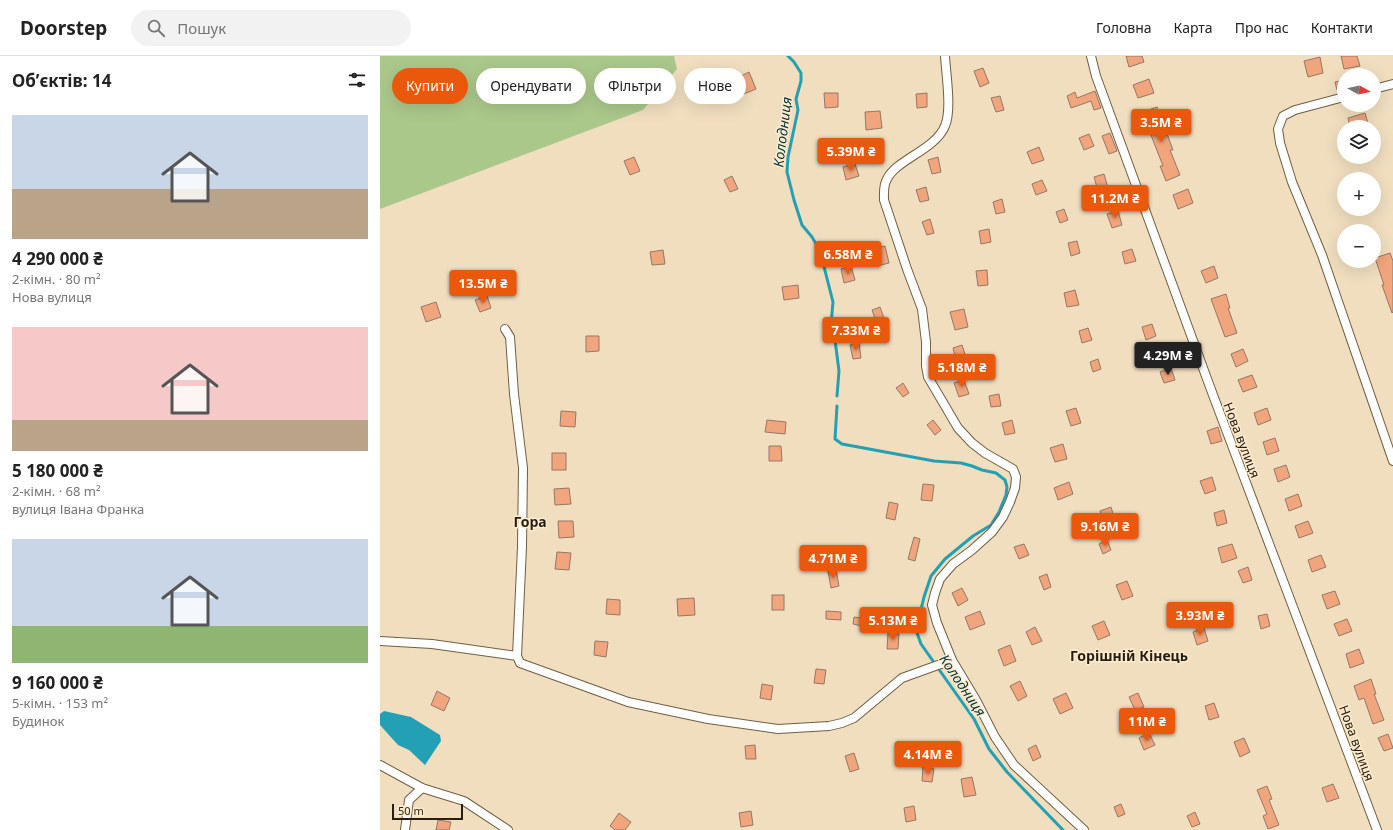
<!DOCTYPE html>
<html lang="uk">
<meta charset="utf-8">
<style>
:root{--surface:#fff;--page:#f2f2f2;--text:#222;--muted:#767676;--line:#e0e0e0;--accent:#ea580c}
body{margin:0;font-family:"Noto Sans",sans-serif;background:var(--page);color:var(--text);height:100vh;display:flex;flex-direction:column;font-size:15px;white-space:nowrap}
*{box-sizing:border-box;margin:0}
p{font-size:13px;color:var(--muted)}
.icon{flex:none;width:22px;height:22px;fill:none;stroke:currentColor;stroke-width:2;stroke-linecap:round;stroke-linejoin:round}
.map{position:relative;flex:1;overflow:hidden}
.panel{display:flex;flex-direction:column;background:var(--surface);width:380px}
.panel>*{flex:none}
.guide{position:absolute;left:12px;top:12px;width:380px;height:36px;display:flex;gap:8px}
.needle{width:26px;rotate:98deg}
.tools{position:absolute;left:957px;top:12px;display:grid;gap:8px}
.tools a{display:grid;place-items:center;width:44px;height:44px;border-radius:50%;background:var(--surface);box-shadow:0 4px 16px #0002;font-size:20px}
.scale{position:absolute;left:12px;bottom:10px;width:71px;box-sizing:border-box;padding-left:4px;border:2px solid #251e13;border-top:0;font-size:11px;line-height:14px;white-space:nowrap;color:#251e13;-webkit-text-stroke:3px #ffebcc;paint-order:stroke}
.price{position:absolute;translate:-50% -34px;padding:0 9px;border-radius:4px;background:var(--accent);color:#fff;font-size:13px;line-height:26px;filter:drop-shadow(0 1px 2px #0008)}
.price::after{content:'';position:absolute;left:50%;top:24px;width:12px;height:9px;margin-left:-6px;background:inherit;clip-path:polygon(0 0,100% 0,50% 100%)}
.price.current{background:#222;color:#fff}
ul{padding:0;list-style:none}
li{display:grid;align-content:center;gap:8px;height:212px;padding:0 12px}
li span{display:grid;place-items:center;height:124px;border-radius:0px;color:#555}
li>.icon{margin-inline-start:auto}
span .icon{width:72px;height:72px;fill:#fffc;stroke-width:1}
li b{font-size:17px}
h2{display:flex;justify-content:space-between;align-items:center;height:48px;padding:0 12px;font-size:17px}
.pill{padding:0 14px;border-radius:18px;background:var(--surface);box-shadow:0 4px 16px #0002;font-size:14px;line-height:36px}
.pill.current{background:var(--accent);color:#fff}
header{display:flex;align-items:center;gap:24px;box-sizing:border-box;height:56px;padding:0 20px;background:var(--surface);border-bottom:1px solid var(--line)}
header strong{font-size:19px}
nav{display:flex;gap:22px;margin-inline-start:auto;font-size:14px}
.search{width:280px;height:36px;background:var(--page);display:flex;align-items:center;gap:10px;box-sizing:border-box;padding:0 14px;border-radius:22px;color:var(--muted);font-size:15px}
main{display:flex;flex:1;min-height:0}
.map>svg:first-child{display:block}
</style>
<header>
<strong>Doorstep</strong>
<div class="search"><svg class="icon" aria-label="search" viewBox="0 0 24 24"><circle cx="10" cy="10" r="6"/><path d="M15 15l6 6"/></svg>Пошук</div>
<nav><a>Головна</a><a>Карта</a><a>Про нас</a><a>Контакти</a></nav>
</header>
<main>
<section class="panel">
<h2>Об’єктів: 14<svg class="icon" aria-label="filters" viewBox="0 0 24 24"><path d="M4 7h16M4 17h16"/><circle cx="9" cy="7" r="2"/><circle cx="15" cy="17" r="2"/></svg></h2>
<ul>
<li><span style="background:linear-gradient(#c9d6e8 60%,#b9a48a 0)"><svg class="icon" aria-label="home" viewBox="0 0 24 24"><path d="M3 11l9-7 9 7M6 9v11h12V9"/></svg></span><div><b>4 290 000 ₴</b><p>2-кімн. · 80 m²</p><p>Нова вулиця</p></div></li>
<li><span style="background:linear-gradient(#f6c9c9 75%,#b9a48a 0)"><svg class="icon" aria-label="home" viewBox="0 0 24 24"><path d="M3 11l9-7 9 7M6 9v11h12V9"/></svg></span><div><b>5 180 000 ₴</b><p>2-кімн. · 68 m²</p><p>вулиця Івана Франка</p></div></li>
<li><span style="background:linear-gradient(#c9d6e8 70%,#8fb573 0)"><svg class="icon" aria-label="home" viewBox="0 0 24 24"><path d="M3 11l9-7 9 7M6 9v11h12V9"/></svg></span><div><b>9 160 000 ₴</b><p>5-кімн. · 153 m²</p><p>Будинок</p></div></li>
</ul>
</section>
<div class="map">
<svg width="1013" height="774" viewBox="0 0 1013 774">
<rect width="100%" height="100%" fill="#f1debf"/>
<polygon fill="#abc88b" points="0,0 294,0 297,13 263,54 0,153"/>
<polygon fill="#23a0b4" points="4,655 31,661 60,679 61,685 45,709 29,694 18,689 0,669 0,658"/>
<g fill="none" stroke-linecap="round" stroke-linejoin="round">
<g stroke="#23a0b4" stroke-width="3">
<polyline points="408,0 414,6 421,17 421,25 416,43 418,54 408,101 407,116 414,144 422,169 432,181 440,195 453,246 451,269 455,284 459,315 457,340"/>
<polyline points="457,350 455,383 462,388 554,405 581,407 592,410 602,414 616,417 625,424 627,431 626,439 619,456 611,469 593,480 565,503 551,520 544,541 536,574 541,588 594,663 609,693 627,716 683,774"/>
</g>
</g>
<g fill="#f1a57c" stroke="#967766">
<polygon points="746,0 762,0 764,6 749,11"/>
<polygon points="961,0 977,0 980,10 964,13"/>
<polygon points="940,1 943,17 928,21 924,5"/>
<polygon points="603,12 609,27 600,31 594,15"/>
<polygon points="369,16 376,33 359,40 353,24"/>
<polygon points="769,23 774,37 758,42 753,29"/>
<polygon points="964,24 964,32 957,34 955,26"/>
<polygon points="715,35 721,52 714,54 711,45 691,52 687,40 695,36 697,42"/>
<polygon points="444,37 458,37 458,51 445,52"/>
<polygon points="547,37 547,51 537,52 536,38"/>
<polygon points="620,40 624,54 616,56 611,42"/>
<polygon points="777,51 793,94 790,94 800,119 786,125 780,110 783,110 762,56"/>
<polygon points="500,55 502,72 486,74 485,56"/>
<polygon points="985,57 989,71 970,71 968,62"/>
<polygon points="730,77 737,95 729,98 722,80"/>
<polygon points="709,78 714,90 704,94 699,82"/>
<polygon points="659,91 664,104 652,108 647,96"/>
<polygon points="254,101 260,115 250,119 244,105"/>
<polygon points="558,101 561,116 552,118 548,104"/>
<polygon points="475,108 479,120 466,124 463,111"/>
<polygon points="724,118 728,132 718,135 714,121"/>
<polygon points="352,120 358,133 350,136 344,124"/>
<polygon points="662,124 667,135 656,139 652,128"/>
<polygon points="546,131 549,144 540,146 536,134"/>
<polygon points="808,133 813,147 798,153 793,139"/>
<polygon points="622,143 625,156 616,158 613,146"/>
<polygon points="684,153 688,164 680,167 676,156"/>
<polygon points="738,155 742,169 732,172 727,158"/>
<polygon points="550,163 554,177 547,179 542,166"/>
<polygon points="609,173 611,186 601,188 599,175"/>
<polygon points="697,185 700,197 691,200 688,187"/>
<polygon points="505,190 509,207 497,210 493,193"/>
<polygon points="752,193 756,205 745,208 742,196"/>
<polygon points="283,194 285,208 272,209 270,196"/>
<polygon points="1010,197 1013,205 1013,256 1012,257 1002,229 1004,229 995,202"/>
<polygon points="471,210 475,224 464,227 461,213"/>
<polygon points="834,210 838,222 826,227 821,215"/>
<polygon points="607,214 608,229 598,230 596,215"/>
<polygon points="418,229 419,242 404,244 402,231"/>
<polygon points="695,234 699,249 687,251 684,237"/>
<polygon points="846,238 850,252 848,252 857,277 845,281 831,243"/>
<polygon points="107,240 111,252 100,256 95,244"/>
<polygon points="56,246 61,261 46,266 41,251"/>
<polygon points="500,251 505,265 497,268 492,254"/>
<polygon points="584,253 588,271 575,274 570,256"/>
<polygon points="772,268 776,280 766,284 762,271"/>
<polygon points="708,272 712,284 702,287 699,275"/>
<polygon points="206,280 219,280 219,295 206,296"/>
<polygon points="479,287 481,302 473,303 470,289"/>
<polygon points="582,289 586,301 576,304 573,292"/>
<polygon points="863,293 868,305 856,311 851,298"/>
<polygon points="718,303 721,313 713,316 710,306"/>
<polygon points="791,312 795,324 784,327 780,316"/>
<polygon points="872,319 877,331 863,336 858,324"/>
<polygon points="584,324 589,338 579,341 574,327"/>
<polygon points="523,327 529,337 523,341 516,332"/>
<polygon points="619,338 621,350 611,351 609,340"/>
<polygon points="696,352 701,367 691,370 686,355"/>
<polygon points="887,352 891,364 878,369 874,357"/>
<polygon points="181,355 196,356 195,371 180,370"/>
<polygon points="387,364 406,366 405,378 385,376"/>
<polygon points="553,364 561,374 555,379 547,369"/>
<polygon points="632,364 635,377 625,379 622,367"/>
<polygon points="838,371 842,385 831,388 827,375"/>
<polygon points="895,382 899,395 887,399 883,386"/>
<polygon points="683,388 687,403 675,406 670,392"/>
<polygon points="389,390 401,390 402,405 389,405"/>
<rect x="172" y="397" width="14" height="17"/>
<polygon points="906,409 910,421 898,426 894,413"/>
<polygon points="832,421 836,434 825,438 820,425"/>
<polygon points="689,426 693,438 678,444 674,432"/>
<polygon points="543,428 554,429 552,445 541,444"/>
<polygon points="189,432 191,448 175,449 174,433"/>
<polygon points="918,438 922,450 909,455 905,443"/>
<polygon points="509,446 518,448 515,464 506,462"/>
<polygon points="731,451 735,464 724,468 720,455"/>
<polygon points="844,454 847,467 837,470 834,457"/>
<polygon points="178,465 193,465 194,481 179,482"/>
<polygon points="928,465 933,477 919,482 915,470"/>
<polygon points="534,481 540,483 535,505 528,503"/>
<polygon points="727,484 731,494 723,498 719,488"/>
<polygon points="644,488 649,499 639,503 634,491"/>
<polygon points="852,488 857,502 842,507 838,492"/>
<polygon points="177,496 191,497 189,514 175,513"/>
<polygon points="941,499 946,511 932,516 928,504"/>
<polygon points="868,511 872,524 863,527 858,515"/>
<polygon points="456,514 459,530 451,532 448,515"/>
<polygon points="667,518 671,531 664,534 659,521"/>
<polygon points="747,525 753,540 742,544 736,529"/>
<polygon points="582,532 588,544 578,550 572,537"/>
<polygon points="955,535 960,548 947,553 942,539"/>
<rect x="392" y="539" width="12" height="15"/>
<polygon points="314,542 315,559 298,560 297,543"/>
<polygon points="227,543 240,544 240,559 226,558"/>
<polygon points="446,555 461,556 461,564 446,563"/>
<polygon points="600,555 605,568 590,574 585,561"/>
<polygon points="887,558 890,570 881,573 878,560"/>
<polygon points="474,561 487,563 486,571 473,568"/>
<polygon points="967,563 972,575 959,580 954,568"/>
<polygon points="724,565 730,579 718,584 712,570"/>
<polygon points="655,571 662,585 652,589 646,576"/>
<polygon points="824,572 828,585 817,589 813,576"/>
<polygon points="508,577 519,578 518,593 507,593"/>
<polygon points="215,585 228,586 226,601 214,599"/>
<polygon points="630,589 636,605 624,610 618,594"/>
<polygon points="979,593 984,607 970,612 966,598"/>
<polygon points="436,613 446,614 444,628 434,627"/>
<polygon points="991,623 996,638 994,638 1004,664 993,668 984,642 979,644 974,630"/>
<polygon points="640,625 647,640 638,645 630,630"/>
<polygon points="382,628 393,630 391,644 380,642"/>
<polygon points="57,635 70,642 64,655 51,649"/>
<polygon points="686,637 693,652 680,658 673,643"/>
<polygon points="758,637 764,651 755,654 749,641"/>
<polygon points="834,647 839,661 829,664 825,650"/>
<polygon points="769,677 775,689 764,694 759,682"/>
<polygon points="1008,678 1013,692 1004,695 998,682"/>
<polygon points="864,682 870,696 860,701 854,686"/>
<polygon points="375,689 376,703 366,703 365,690"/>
<polygon points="656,689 661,701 653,705 648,693"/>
<polygon points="474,697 479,713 470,716 465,700"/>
<polygon points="543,711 554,713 552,726 542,725"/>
<polygon points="592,721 596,739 584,741 581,723"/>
<polygon points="953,728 959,742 947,746 942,732"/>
<polygon points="887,730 892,743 889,744 899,769 888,773 883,760 887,758 877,734"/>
<polygon points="741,748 745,758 738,761 734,751"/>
<polygon points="534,750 536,764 526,766 524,752"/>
<polygon points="371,755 373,769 361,771 359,757"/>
<polygon points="815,756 820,768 812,771 807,760"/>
<polygon points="239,757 251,766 245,774 235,774 230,770"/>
<polygon points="58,764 71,766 69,774 56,774"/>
</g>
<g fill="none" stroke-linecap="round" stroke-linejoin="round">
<g stroke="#6f5e42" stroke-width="10">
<g id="street">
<path d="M565,0C566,18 572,54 565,70C555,94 517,103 507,123C503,130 504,137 504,144L527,213L542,253L546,286V310L548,321L578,372L592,387L605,397L633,413L636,421L635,432L630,446L623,461L612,476L592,494L573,508L560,523L555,537L552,549L557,567L572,604L596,644L615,681L634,709L704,774"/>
<polyline points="711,0 716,20 830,331 997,774"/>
<polyline points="994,33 1013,28"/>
<polyline points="964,41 915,54 903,60 898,73 900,87 912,126 942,199 1013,405"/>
<polyline points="125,273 130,281 134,338 143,412 142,491 137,600 140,607 248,646 328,663 398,673 449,670 462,667 474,662 522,622 572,604"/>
<polyline points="0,585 52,588 137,600"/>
<polyline points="0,709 42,732 84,745 128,774"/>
<polyline points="25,774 29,744 42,732"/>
</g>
</g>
<use href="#street" stroke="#fff" stroke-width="8"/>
</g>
<g text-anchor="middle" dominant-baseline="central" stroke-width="3" stroke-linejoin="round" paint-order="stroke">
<g font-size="13" fill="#251e13" stroke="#ffebcc">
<text transform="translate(862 384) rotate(69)">Нова вулиця</text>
<text transform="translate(977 687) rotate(70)">Нова вулиця</text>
</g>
<g font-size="14" font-style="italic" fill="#00353e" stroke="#ffebcc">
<text transform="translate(402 76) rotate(-83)">Колодниця</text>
<text transform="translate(583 629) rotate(56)">Колодниця</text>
</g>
<g font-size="14" font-weight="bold" fill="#251e13" stroke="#ffebcc">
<text x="150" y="465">Гора</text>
<text x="749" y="599">Горішній Кінець</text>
</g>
</g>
</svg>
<div class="tools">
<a><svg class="needle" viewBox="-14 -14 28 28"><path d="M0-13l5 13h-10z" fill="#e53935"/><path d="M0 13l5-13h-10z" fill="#767676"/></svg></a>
<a><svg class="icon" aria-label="layers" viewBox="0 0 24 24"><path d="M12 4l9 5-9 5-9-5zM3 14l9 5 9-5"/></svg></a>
<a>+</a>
<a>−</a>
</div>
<div class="scale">50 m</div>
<b class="price" style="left:781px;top:87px">3.5M ₴</b>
<b class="price" style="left:471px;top:116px">5.39M ₴</b>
<b class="price" style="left:735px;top:163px">11.2M ₴</b>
<b class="price" style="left:468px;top:219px">6.58M ₴</b>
<b class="price" style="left:103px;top:248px">13.5M ₴</b>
<b class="price" style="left:476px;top:295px">7.33M ₴</b>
<b class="price current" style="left:788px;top:320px">4.29M ₴</b>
<b class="price" style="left:582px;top:332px">5.18M ₴</b>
<b class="price" style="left:725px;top:491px">9.16M ₴</b>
<b class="price" style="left:453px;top:523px">4.71M ₴</b>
<b class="price" style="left:820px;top:580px">3.93M ₴</b>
<b class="price" style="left:513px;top:585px">5.13M ₴</b>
<b class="price" style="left:767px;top:686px">11M ₴</b>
<b class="price" style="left:548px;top:719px">4.14M ₴</b>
<div class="guide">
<a class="pill current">Купити</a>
<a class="pill">Орендувати</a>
<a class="pill">Фільтри</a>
<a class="pill">Нове</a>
</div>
</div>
</main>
